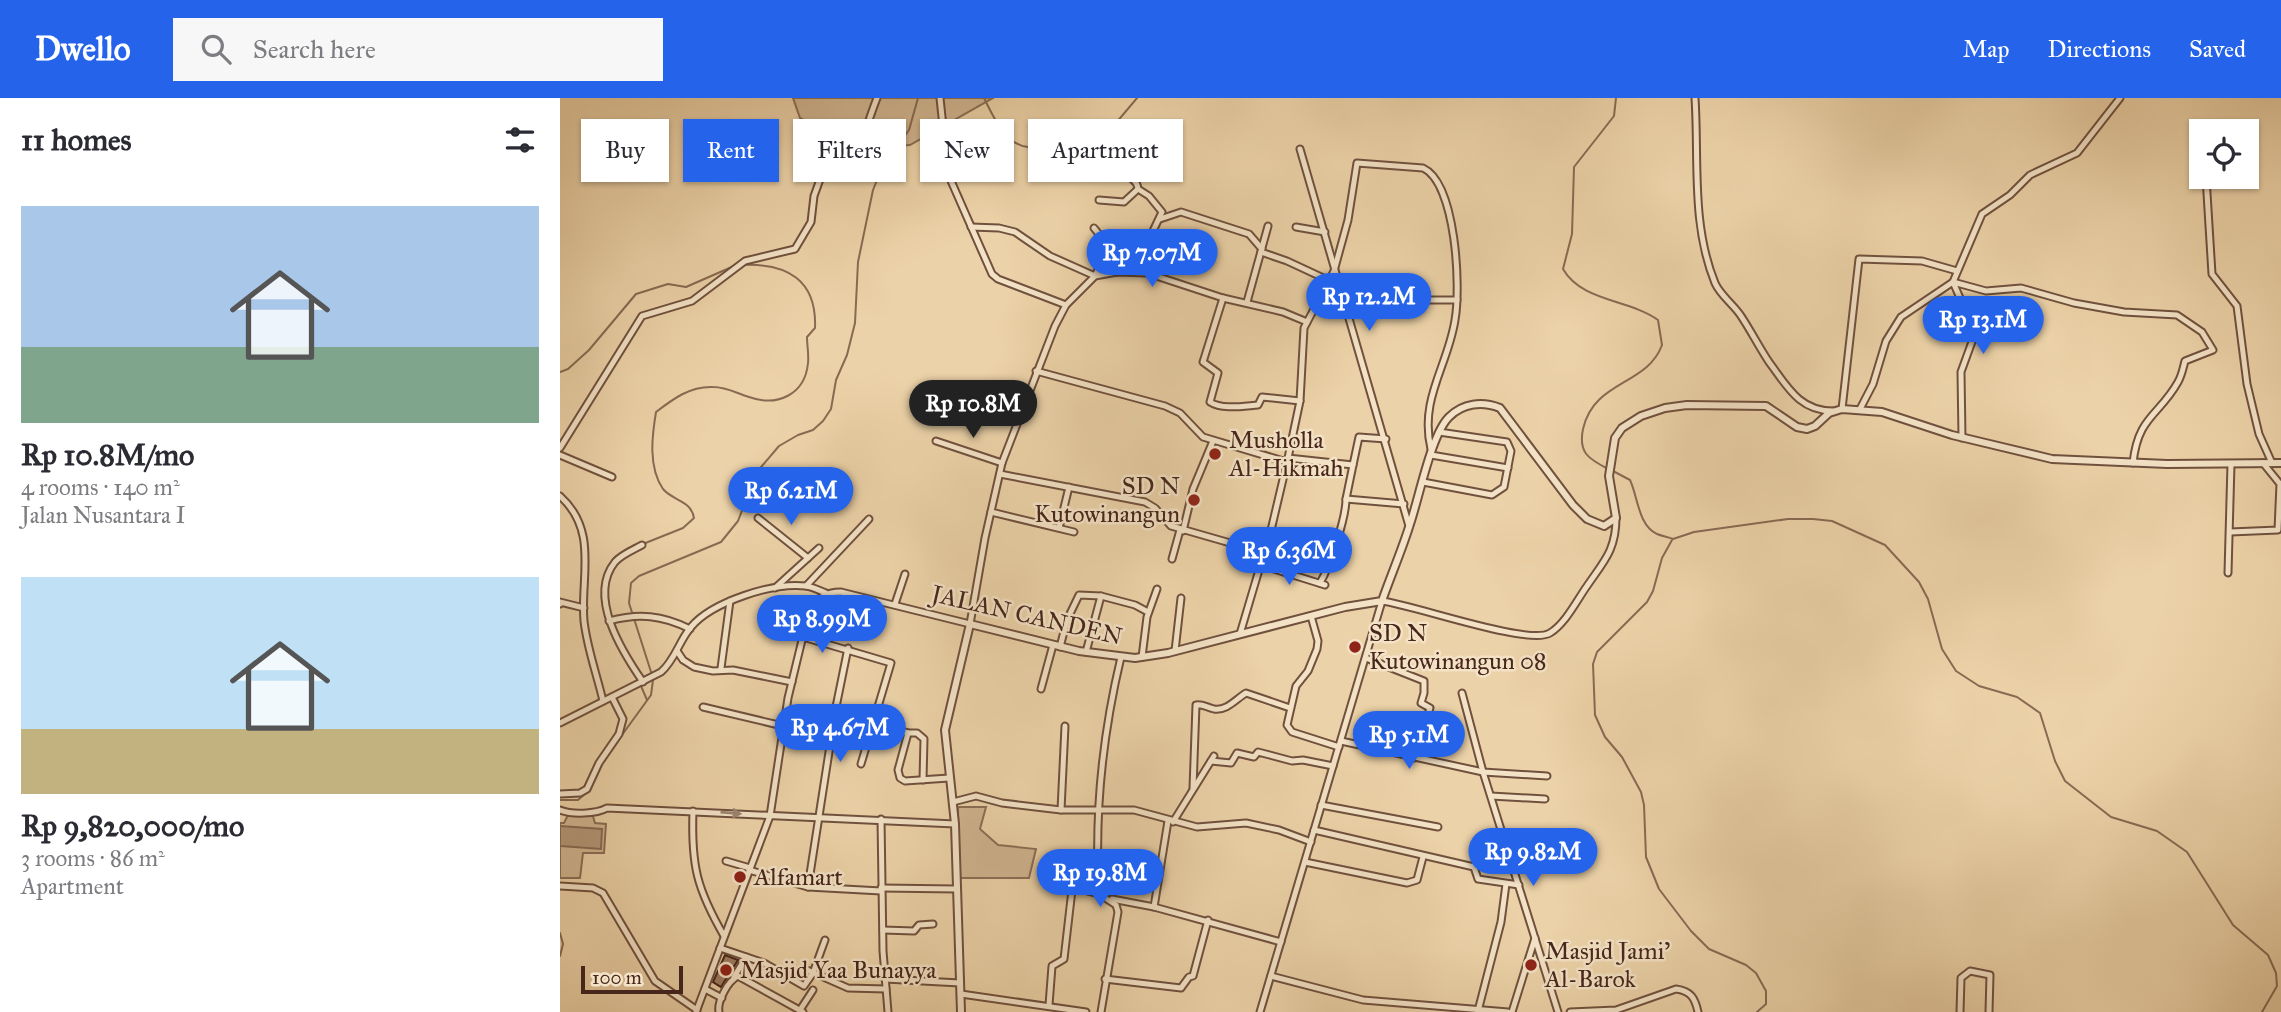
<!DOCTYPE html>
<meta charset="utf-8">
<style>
:root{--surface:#fff;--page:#f7f7f7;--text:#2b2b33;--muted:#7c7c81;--accent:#2563eb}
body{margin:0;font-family:"IM FELL Great Primer",serif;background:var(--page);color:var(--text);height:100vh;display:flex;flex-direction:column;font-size:26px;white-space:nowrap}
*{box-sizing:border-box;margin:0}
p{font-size:23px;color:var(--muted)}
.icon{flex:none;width:38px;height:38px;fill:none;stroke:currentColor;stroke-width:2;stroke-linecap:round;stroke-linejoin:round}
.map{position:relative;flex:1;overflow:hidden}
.details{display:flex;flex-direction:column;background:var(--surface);width:560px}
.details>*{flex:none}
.banner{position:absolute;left:21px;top:21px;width:665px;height:63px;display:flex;gap:14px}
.controls{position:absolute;left:1629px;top:21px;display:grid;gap:14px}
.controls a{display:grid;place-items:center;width:70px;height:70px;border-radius:0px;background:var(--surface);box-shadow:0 2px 5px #0004;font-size:35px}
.scale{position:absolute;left:21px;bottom:18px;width:102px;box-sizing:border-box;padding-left:7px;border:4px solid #47261b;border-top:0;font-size:19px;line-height:24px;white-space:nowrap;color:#47261b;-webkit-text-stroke:5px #f3e2c6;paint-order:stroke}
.price{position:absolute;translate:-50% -60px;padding:0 16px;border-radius:24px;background:var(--accent);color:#fff;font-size:23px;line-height:46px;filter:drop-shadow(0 2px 4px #0008)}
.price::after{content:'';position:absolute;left:50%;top:42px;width:21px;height:16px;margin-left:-10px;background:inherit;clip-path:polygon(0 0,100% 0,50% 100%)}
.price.active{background:#222;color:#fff}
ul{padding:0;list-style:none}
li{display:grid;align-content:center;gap:14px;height:371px;padding:0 21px}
li span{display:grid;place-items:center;height:217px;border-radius:0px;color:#555}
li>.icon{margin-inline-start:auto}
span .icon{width:126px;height:126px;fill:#fffc;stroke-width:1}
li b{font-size:30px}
h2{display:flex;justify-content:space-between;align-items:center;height:84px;padding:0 21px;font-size:30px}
.tag{padding:0 24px;border-radius:0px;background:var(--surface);box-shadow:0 2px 5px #0004;font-size:24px;line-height:63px}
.tag.active{background:var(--accent);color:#fff}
header{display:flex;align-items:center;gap:42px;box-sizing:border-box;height:98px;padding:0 35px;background:var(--accent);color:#fff}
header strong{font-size:33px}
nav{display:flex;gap:38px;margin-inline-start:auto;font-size:24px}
.search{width:490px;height:63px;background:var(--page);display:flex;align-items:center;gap:18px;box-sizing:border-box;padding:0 24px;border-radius:0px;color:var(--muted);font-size:26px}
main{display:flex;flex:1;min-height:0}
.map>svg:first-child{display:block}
</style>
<header>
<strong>Dwello</strong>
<div class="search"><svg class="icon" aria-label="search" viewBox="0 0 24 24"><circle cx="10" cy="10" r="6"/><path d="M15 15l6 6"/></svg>Search here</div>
<nav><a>Map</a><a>Directions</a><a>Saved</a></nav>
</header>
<main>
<section class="details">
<h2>11 homes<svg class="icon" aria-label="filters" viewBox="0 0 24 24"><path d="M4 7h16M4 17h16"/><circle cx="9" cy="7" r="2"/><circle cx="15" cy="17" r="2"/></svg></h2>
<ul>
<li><span style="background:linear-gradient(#a9c7e8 65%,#7fa58c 0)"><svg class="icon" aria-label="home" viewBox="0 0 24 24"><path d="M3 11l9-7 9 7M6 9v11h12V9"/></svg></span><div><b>Rp 10.8M/mo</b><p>4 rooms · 140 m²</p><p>Jalan Nusantara I</p></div></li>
<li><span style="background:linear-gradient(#bfe0f5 70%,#c2b280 0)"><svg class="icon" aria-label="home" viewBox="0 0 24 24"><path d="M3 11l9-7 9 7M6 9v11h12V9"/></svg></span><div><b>Rp 9,820,000/mo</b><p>3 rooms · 86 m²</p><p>Apartment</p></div></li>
</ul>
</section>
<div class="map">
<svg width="1721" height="914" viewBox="0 0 1721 914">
<rect width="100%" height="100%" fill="#ecd2a8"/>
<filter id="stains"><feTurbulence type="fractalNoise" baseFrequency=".00286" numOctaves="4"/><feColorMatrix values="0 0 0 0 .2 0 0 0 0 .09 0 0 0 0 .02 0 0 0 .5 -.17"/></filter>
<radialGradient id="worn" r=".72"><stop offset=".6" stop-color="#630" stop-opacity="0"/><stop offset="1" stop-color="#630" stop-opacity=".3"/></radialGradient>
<g fill="#d0b590" stroke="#8c6e56" stroke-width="2">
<polygon points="233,0 433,0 350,47 299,51 240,20"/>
<polygon points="398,709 426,709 420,731 438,747 476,751 469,780 399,780"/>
<polygon points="9,715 32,715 35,725 46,726 44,755 23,755 20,780 0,780 0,725 4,725"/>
</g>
<polygon fill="#b49878" stroke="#886a53" stroke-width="2" points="0,728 42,731 41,751 0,748"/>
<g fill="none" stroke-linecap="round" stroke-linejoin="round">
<g stroke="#886a53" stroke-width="2">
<path d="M424,0C433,18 445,47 468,49L518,33L556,25L577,0"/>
<polyline points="0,274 8,271 29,252 76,196 108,186 126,189 174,168"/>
<path d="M1048,371C1029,361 1018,355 1023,331C1034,282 1087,288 1102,247L1098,222C1069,201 1022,204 1003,171L1012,136L1014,69L1054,18L1056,0"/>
<path d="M1053,373L1070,382C1078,399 1078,427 1097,436C1102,438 1108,439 1113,441L1134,434L1228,421H1253L1272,423L1325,447L1359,484L1368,501L1382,551L1396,573L1419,588L1457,599L1480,615L1495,663L1505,683L1551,719L1597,733L1627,754L1673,827L1708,857L1716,875L1717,888L1702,914"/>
<polyline points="1112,442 1102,460 1093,493 1087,504 1037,554 1033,566 1035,617 1045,639 1062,659 1081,694 1084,707 1086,759 1099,791 1131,833 1149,851 1186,867 1196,875 1206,893 1206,906 1197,914"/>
<path d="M83,446L123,430L134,420C131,402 113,403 103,391C88,369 92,338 96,314C113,301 130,288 153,289C167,289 176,295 189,299C217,309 245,297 248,265C249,257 247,247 247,239L255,230C257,182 227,165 183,167"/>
<polyline points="92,577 69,505 71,485 79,478 161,444 178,423 183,410 182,398 185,388 219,348 238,337 253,332 263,323 271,311 276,282 287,257 295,225 298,164 313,92 321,72 349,32 358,0"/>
<polyline points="81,588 87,602"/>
<polyline points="54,648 91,597 93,582"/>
<polyline points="0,702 18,702 27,694"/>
<polyline points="0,835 3,846 0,858"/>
</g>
</g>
<polygon fill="#9d7f64" stroke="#47261b" stroke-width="2" points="165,857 178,862 161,889 153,884"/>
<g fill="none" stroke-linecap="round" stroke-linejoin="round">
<g stroke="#70513e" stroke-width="9">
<g id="minor">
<polyline points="380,0 388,76 432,176 438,181 506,207"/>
<path d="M1135,0C1139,62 1131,126 1155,185C1160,197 1174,207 1181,218C1191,233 1199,249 1209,264C1227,288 1239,313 1273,313"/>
<polyline points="740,51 849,428"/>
<polyline points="539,58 541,75"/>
<path d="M533,77C547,73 576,73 578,91L589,98L602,114L593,133L557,174"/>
<polyline points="1646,79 1652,176 1677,208 1687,286 1699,336 1712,365"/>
<polyline points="539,102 564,104 578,91"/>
<polyline points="600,121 621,114 689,136 702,151"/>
<path d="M411,129L439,130L455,134L490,158L535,178C544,160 549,146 534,130"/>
<polyline points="736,129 765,134"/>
<polyline points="701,154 727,163 770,183"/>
<path d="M663,200L643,264L658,275L650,304C662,312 684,308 698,307L702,299L740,303"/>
<polyline points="846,202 897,202"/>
<polyline points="687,204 708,128"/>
<polyline points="476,273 605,308 620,315 643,339 727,364"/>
<polyline points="1282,311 1299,161 1362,163 1397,173"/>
<path d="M1300,311L1313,286L1326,243L1341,219L1393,184L1426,193L1461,190L1514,205L1564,214L1617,217L1642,234L1653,252L1625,263C1623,270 1622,277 1618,284C1599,318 1578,318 1573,365"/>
<polyline points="1402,340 1401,274 1413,241 1410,223 1393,184 1422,116 1450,97 1470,77 1517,55 1560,0"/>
<polyline points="376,343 442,365"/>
<path d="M0,350L82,218L132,203L185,163L235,151L251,124L254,98L267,62C308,45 302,38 317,0"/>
<polyline points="0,357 52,379"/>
<polyline points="871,357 948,370"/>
<polyline points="728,360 793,367 786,401 844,406"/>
<polyline points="793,367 799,339 826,341"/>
<polyline points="440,376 585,404 595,410 611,428 705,455"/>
<polyline points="863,384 932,397 944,389 951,353 947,344 879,334"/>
<path d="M0,398C39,433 20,480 24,523C27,550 37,577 43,603"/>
<polyline points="431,414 514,434"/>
<polyline points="198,420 248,460"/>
<polyline points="499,430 509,389"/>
<polyline points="623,433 633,391 653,343"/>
<polyline points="1670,434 1718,432 1720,386 1703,365"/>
<path d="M82,447C73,452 62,456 55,464C27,499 63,555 83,584"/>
<polyline points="612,461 620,432"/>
<polyline points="701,467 765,487"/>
<polyline points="1668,475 1671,366"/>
<path d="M760,485C770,468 786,420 786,401"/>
<polyline points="246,488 309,421"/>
<polyline points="215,490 259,450"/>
<polyline points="0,506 0,504 24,510"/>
<polyline points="335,506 345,476"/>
<polyline points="751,518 758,543 757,551 748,573 736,588 727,627 732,634 779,649"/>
<path d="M49,523C79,515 102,517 130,531"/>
<path d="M680,536L712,428L728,360L740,303L744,230L774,173L788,122L797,65L863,70C896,85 901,189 895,222C888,268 859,301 871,351"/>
<polyline points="243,539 331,565 301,666"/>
<polyline points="500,549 507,522 519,497 541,498 575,507 588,514"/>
<polyline points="288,550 276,609 314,619"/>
<polyline points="117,553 123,562 134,569 153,573 173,572 232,584"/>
<polyline points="615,553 621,500"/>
<polyline points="526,554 541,498"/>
<polyline points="582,559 587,519 597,491"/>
<polyline points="806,560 864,583 864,595 861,605 870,610 854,660"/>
<polyline points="161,570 170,503"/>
<polyline points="481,591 493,547"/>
<polyline points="902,595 923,674 998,914"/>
<polyline points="143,609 223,628"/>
<polyline points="313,624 348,635 338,672 340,680 345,683 389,680"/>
<path d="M0,625L101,574C115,562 119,543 131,529C152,504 213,484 246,488C253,489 260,493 266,495"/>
<polyline points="348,635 357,635 364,641 363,682"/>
<polyline points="781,643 923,674 987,678"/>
<polyline points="651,663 671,665 677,655 694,659 698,654 732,663 743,662 773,668"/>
<path d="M633,690L636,607C643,606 646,609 654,611C667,613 676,601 686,595L730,610"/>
<polyline points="0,696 20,695 27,691 39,665 59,636 63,621 52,599"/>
<polyline points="931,698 985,701"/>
<polyline points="393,704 416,698 442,705 501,712 574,712 637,729 686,725 719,732 751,744"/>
<polyline points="761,707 878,729"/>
<path d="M0,712C12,717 36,716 47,710L395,726"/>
<polyline points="501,712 505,628"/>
<path d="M133,713C131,768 137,791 164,838"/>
<polyline points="321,721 323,853 328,914"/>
<polyline points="613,724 654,658"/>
<polyline points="754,732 914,769 918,781 959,787"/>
<polyline points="166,763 190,770"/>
<polyline points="745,764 847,785 857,782 863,759"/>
<polyline points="189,772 248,789 321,793"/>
<polyline points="0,788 33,790 43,795 95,883 137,912"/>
<polyline points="248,789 276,609"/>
<polyline points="321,790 397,791"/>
<polyline points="552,801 594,809 721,844"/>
<polyline points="594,809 608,723"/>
<polyline points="323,832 354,833 359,827 373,826"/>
<polyline points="160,850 204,865 244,888 253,875 265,842"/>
<polyline points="245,871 288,890 326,891"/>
<polyline points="711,878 803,902 948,914"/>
<polyline points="174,879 186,859"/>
<polyline points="325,881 400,885"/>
<polyline points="545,881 621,890 629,879 633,878 648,822"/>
<polyline points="145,891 162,900"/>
<polyline points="401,896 526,914"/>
<polyline points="489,907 492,868 504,861 512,792 519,791 539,796"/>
<polyline points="240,912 253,892"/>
<polyline points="918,913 941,824 946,786"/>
<path d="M136,914L210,718L228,600L249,513C256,500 266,494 281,494L410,526L425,440L442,365L495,228L506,207L535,178L557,174L587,175L663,200L723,214L747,224"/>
<path d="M159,914C157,903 168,883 178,878L243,914"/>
<path d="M541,914L558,814L556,807L539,796C534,714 542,639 561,559"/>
<path d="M700,914L822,503C854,507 969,548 990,535C1006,525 1017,502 1027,488C1044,463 1056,452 1056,420"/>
<polyline points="952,914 975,840"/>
<path d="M1010,914L1056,912L1116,891C1131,893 1135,900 1138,914"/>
<polyline points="1400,914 1401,880 1410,873 1430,877 1429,914"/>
</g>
</g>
<g stroke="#70513e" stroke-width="10">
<path id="tertiary" d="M401,914L395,726L385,632L410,526L519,553L575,560L608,555L785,509L822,503C831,477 842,452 850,426C859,400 871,337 889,319C903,305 922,303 940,310L1013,407L1027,421L1044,428L1056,420L1049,378L1055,340L1062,330L1081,318L1105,310L1127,307L1206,308L1237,329L1247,331L1255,328L1269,315L1282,311L1322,314L1392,337L1492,361L1607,366L1721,365"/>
</g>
<use href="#minor" stroke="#f3e2c6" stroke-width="5"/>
<use href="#tertiary" stroke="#f3e2c6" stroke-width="6"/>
</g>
<defs><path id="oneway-solid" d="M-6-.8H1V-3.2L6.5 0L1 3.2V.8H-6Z" transform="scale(1.75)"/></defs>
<use fill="#9d8470" href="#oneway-solid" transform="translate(171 715) rotate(5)"/>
<g fill="#8f2418" stroke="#f3e2c6" stroke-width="2.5">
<circle cx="655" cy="356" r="7"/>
<circle cx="634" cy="402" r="7"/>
<circle cx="795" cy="549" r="7"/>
<circle cx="180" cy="779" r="7"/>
<circle cx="971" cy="867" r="7"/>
<circle cx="166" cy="872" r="7"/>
</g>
<g text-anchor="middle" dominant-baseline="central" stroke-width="5" stroke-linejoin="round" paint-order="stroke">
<g font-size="24" fill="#47261b" stroke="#f3e2c6" text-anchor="start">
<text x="669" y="342">Musholla<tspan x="669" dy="28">Al-Hikmah</tspan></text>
<text x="620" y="388" text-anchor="end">SD N<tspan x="620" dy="28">Kutowinangun</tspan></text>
<text x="809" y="535">SD N<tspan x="809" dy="28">Kutowinangun 08</tspan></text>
<text x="194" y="779">Alfamart</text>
<text x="985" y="853">Masjid Jami'<tspan x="985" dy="28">Al-Barok</tspan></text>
<text x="180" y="872">Masjid Yaa Bunayya</text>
</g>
<g font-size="24" fill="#47261b" stroke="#f3e2c6">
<text transform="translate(467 517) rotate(13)">JALAN CANDEN</text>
</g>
</g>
<rect width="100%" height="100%" filter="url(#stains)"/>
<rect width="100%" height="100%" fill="url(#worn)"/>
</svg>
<div class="controls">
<a><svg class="icon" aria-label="locate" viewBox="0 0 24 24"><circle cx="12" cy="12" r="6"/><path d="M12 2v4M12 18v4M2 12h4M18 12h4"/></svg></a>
</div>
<div class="scale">100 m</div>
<b class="price" style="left:592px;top:191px">Rp 7.07M</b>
<b class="price" style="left:809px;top:235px">Rp 12.2M</b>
<b class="price" style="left:1423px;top:258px">Rp 13.1M</b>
<b class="price active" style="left:413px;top:342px">Rp 10.8M</b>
<b class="price" style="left:231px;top:429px">Rp 6.21M</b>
<b class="price" style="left:729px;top:489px">Rp 6.36M</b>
<b class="price" style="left:262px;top:557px">Rp 8.99M</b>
<b class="price" style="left:280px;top:666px">Rp 4.67M</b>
<b class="price" style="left:849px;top:673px">Rp 5.1M</b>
<b class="price" style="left:973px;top:790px">Rp 9.82M</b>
<b class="price" style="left:540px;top:811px">Rp 19.8M</b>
<div class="banner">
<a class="tag">Buy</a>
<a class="tag active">Rent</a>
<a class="tag">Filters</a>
<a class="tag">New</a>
<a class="tag">Apartment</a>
</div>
</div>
</main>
